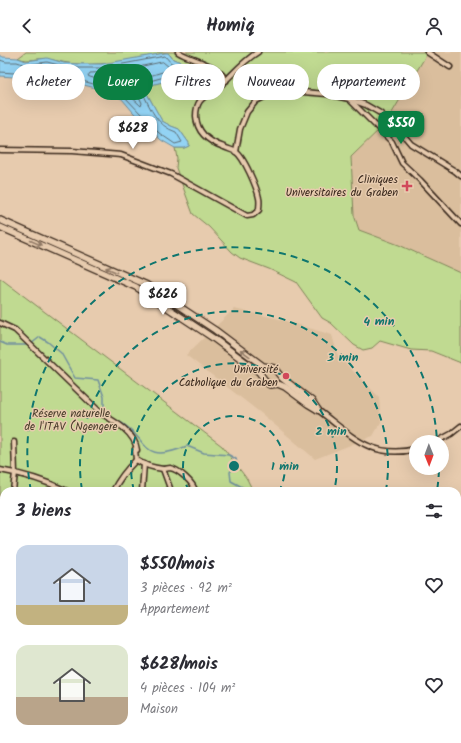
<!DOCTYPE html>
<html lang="fr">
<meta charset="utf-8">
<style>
:root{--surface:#fff;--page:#f7f7f7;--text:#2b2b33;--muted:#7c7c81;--accent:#0b8043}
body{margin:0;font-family:Kalam,sans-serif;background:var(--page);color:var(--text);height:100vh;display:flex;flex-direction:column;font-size:15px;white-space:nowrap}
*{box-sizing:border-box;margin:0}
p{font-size:13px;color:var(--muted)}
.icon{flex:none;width:22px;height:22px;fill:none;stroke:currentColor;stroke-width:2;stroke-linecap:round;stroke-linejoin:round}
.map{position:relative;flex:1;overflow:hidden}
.sheet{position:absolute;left:0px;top:435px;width:461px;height:256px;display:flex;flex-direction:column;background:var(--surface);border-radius:12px 12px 0 0;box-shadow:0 4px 16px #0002}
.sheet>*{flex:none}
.guide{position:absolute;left:12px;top:12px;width:437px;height:36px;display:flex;gap:8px}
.needle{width:26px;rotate:179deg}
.controls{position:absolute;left:409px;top:383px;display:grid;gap:8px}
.controls a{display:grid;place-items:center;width:40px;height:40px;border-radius:50%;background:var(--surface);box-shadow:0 4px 16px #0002;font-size:20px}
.price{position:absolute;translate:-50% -34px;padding:0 9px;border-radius:8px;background:#fff;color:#222;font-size:13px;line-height:26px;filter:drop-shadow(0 1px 2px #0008)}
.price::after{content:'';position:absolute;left:50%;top:24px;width:12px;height:9px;margin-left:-6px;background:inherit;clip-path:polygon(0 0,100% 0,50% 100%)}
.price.current{background:var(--accent);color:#fff}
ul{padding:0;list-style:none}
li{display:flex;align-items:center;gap:12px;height:100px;padding:0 16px}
li span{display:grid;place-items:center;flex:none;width:112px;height:80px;border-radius:12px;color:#555}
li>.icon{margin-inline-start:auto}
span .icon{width:48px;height:48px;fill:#fffc;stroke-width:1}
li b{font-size:17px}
h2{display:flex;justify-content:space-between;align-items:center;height:48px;padding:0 16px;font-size:17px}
.pill{padding:0 14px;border-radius:18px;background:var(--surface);box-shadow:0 4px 16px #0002;font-size:14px;line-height:36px}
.pill.current{background:var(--accent);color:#fff}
header{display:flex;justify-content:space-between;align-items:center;height:52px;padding:0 16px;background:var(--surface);font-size:18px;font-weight:800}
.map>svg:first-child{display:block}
</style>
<header><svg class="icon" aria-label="back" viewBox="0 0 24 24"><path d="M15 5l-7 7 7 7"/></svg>Homiq<svg class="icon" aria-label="person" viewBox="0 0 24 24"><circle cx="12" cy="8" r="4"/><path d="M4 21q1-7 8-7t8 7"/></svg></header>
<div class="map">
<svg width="461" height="691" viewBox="0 0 461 691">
<rect width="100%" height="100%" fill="#e7cbae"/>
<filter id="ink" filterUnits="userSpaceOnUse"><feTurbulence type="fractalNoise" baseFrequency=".025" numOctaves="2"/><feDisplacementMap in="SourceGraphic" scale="8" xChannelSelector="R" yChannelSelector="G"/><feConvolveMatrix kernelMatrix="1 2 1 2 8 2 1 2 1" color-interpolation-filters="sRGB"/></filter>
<g filter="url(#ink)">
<g fill="#dabe9d">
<polygon points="428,0 461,0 461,221 399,193 359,178 354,163 351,105 386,71"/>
<polygon points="234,257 279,267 332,283 338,304 379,345 381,370 373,384 315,407 262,362 186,303"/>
</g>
<g fill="#c0da91" stroke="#7e8258">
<path d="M26,0H428L386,71L351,105L354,163L359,178L399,193L461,221V311L431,299L411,298L380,289L372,296L363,298L354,293L331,271L322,266L296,230L269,217L240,206L232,200L209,175L193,162L176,116L177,106L175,96H184L189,94V91L179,77L171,74L162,69L145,38L147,34L181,24L182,12L181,10L173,7L170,3L165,1C136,6 108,14 79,12C68,12 59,9 48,7C37,5 31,11 18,6Z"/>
<polygon points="0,226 222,394 247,427 253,439 4,439 4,687 433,687 435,691 0,691"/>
</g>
<polygon fill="#93d3f4" stroke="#708f9e" points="165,1 168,1 173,7 181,10 184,17 183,22 179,26 147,34 145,38 162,69 171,74 179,77 189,91 189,94 184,96 175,96 161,88 139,67 122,47 100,37 67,29 0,24 0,3 3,5 18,6 26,9 47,6 64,11 79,12 102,12"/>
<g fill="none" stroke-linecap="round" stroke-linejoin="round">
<g stroke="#5e6e74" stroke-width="1">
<path d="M0,8L6,10H17L26,13L47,10L63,14L78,16H102L165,4L171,11L178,13L179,21L146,30L143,34L142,39C150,56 157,74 176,80L182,90L175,92L159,81L124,44L108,36L68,25L0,20"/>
<polygon points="163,10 169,15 169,18 143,26 139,30 136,38 142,51 141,54 125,39 110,31 90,25 88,24 90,21 115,20"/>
<polygon points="134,21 136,24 130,34 118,28 119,25"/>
</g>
<g stroke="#708f9e" stroke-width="1.5">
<polyline points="0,290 7,293 27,293"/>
<polyline points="31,292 40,285 48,290 61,301 75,326 98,328 104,345 104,356 111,366"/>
<path d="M116,368C150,383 137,415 187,394L204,401L229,403L236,407L237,412L230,420L231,429L244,436V439"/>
<polyline points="457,672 461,672"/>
</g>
<g stroke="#3b2a1e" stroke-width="7">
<g id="street">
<path d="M178,0C193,9 219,12 226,29"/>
<polyline points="427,0 450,15"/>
<polyline points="352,48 366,53 380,61 400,79 411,92 455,119 461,124"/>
<path d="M0,98L72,99L121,103L171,122L247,164L253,163L259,158C259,154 260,150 259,146C257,136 244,105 236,100C233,98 228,97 224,95C209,90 197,81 196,64C196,59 197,53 200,49C205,43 213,40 219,35C232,23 243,9 258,0"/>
<polyline points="236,100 240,77 247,60 256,49 270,42 291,39 327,42 349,47 392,90 402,111 420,128 461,172"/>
<path d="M0,271L15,278L102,362C116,370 135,381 137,398L135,397L136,408C144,413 154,416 163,417C166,417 168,416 170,416C178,417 194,431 195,439"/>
<path d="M318,358C351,383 371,408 416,397"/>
<polyline points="436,390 451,382 461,374"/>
<polyline points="163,417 171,439"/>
<path d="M0,418C23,422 46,429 67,439"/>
<polyline points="13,439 15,421 14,390"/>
<path d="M113,439C119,427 126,418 136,408"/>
<polyline points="142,439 144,412"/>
<polyline points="0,450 4,450"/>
<polyline points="0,476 4,477"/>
<polyline points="0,503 4,503"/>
<polyline points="0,543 4,543"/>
<polyline points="0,565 4,549"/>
<polyline points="0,580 4,581"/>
<polyline points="0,649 4,648"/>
<polyline points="0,687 4,686"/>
<polyline points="64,687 106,691"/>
<polyline points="202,687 207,691"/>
<polyline points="242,687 242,691"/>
<polyline points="377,687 378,691"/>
<polyline points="436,687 440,691"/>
<polyline points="177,691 178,687"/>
<polyline points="219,691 221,687"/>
<polyline points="327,691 332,687"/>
</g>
</g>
<g stroke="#3b2a1e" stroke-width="8">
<g id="secondary">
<polyline points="0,168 147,233 215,278 263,314 274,316 282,326 312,349 318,358"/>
<polyline points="0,175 136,235 213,286 259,320 266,330 270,333 278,332 285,335 308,352 318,358"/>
</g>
</g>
<use href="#street" stroke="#e7cbae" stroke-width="4"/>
<use href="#secondary" stroke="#e7cbae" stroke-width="5.5"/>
</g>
<defs><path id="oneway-shaft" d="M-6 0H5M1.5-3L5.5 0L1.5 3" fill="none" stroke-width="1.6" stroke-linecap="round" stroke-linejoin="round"/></defs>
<g stroke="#917a66">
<use href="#oneway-shaft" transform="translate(36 191) rotate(24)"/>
<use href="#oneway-shaft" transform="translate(111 218) rotate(-157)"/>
<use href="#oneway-shaft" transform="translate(245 301) rotate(-144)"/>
</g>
</g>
<g fill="none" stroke="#0f766e" stroke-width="2" stroke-dasharray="7 5">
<path d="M189 439A51 51 0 1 1 279 439"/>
<path d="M134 439A103 103 0 1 1 334 439"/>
<path d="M82 438A154 154 0 1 1 386 438"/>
<path d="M439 418A205 205 0 0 1 437 439M31 439A205 205 0 1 1 437 389"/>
</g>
<g fill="#d1495b" stroke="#e7cbae" stroke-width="1.5">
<path d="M405 128h4v4h4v4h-4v4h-4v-4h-4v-4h4z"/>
<circle cx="286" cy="324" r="4"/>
</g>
<g text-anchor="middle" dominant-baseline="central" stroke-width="3" stroke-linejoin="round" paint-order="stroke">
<g font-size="11" fill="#3b2a1e" stroke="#e7cbae" text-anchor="end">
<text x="398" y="128">Cliniques<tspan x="398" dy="13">Universitaires du Graben</tspan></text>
<text x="278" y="318">Université<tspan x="278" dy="13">Catholique du Graben</tspan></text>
</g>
<g font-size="11" fill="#483c2a" stroke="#e7cbae">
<text x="71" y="362">Réserve naturelle<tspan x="71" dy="13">de l'ITAV (Ngengere</tspan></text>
</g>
</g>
<circle cx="234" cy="414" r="6" fill="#0f766e" stroke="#e7cbae" stroke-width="2"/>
<g font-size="12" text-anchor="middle" font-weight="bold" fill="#0f766e" stroke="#e7cbae" stroke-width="3" stroke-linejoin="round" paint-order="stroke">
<text x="379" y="273">4 min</text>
<text x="343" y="309">3 min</text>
<text x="331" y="383">2 min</text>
<text x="285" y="418">1 min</text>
</g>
</svg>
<div class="controls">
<a><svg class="needle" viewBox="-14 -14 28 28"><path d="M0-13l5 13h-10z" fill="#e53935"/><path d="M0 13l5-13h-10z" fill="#7c7c81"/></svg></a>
</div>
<b class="price current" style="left:401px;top:93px">$550</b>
<b class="price" style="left:133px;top:98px">$628</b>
<b class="price" style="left:163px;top:264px">$626</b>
<div class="guide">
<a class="pill">Acheter</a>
<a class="pill current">Louer</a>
<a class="pill">Filtres</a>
<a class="pill">Nouveau</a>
<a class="pill">Appartement</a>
</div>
<section class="sheet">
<h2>3 biens<svg class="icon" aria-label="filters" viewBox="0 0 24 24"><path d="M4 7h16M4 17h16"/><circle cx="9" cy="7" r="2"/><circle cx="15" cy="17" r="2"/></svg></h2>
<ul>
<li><span style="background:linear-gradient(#c9d6e8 75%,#c2b280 0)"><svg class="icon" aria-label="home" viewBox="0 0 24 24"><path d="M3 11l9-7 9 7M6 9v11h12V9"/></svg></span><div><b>$550/mois</b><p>3 pièces · 92 m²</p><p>Appartement</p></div><svg class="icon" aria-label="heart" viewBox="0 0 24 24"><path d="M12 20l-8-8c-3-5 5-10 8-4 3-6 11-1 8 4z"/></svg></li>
<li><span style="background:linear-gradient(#dfe7d0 65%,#b9a48a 0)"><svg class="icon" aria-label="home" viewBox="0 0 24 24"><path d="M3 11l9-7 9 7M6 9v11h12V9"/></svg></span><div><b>$628/mois</b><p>4 pièces · 104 m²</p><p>Maison</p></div><svg class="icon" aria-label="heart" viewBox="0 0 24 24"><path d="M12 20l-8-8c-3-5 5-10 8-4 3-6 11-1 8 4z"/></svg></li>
</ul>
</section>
</div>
